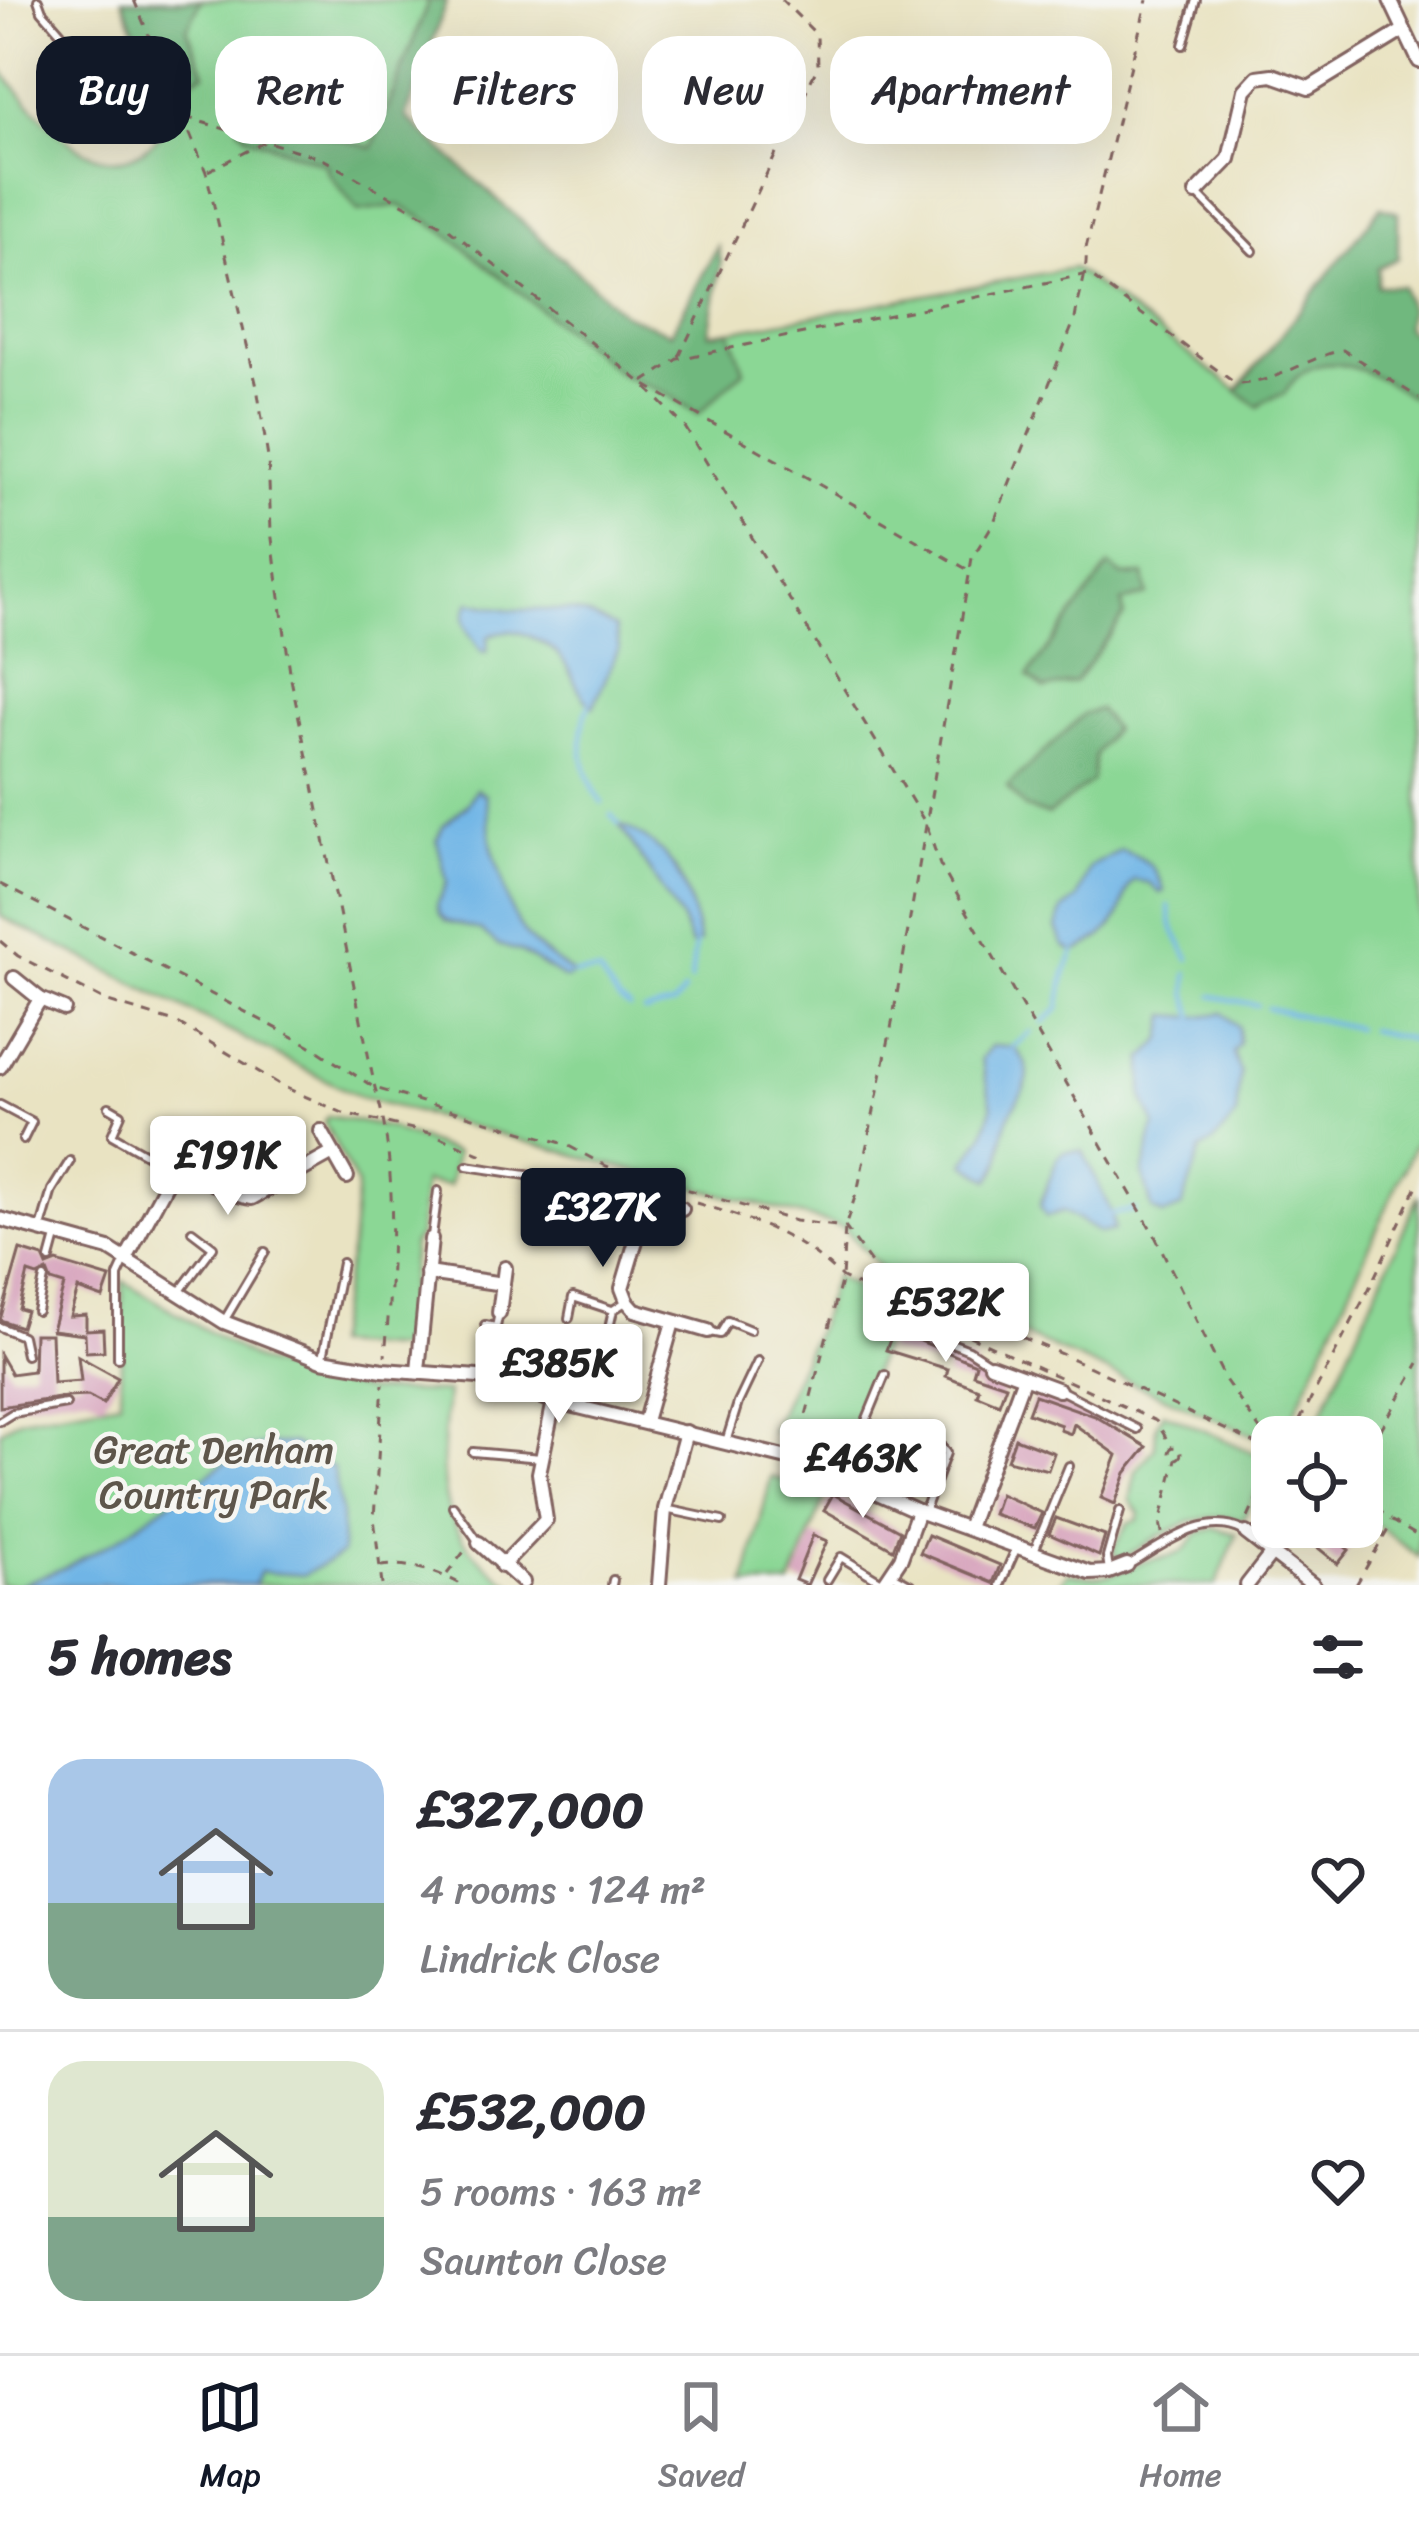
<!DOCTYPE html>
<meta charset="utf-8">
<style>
:root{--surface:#fff;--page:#f2f2f3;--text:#2b2b33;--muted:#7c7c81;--line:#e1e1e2;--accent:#111827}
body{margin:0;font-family:Sriracha,sans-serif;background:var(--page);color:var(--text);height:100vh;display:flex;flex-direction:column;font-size:45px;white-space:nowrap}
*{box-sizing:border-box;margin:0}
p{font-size:39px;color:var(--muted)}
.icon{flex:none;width:66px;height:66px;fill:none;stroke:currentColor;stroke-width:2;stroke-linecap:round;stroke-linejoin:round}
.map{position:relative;height:1585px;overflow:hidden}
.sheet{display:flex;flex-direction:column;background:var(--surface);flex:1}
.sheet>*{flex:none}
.hud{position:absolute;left:36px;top:36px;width:1347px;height:108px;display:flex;gap:24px}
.controls{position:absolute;left:1251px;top:1416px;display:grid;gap:24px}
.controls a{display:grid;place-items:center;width:132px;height:132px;border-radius:24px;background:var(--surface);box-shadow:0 12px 48px #0002;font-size:60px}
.price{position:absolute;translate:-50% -102px;padding:0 27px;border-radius:12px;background:#fff;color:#222;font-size:39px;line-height:78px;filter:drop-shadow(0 3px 6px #0008)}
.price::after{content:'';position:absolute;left:50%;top:72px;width:36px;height:27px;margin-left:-18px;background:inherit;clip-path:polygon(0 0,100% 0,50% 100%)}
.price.current{background:var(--accent);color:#fff}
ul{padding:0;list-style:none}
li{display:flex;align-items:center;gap:36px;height:300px;padding:0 48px}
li+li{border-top:3px solid var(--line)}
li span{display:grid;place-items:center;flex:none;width:336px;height:240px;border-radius:36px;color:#555}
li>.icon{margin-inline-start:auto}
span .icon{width:144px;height:144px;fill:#fffc;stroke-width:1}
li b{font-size:51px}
h2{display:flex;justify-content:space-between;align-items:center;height:144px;padding:0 48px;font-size:51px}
.pill{padding:0 42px;border-radius:36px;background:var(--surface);box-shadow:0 12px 48px #0002;font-size:42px;line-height:108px}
.pill.current{background:var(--accent);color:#fff}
.dock{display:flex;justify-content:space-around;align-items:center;height:168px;border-top:3px solid var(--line);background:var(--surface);font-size:33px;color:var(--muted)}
.dock a{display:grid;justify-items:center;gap:6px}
.dock .current{color:var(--accent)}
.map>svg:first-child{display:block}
</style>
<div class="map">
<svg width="1419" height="1585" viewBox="0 0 1419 1585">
<rect width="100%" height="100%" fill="#f6f6f2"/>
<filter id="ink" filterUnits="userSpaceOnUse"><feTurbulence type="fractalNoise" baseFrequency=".00833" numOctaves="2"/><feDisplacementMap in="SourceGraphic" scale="24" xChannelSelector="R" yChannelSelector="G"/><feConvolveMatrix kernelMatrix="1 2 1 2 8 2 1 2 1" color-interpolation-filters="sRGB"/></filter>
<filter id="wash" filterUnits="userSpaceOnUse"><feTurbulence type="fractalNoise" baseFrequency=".004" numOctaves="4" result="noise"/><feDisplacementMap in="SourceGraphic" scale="48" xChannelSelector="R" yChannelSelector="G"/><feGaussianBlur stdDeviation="2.7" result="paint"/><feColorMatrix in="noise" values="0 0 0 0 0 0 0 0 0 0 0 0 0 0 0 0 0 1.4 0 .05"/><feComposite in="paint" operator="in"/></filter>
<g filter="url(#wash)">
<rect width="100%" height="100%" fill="#e9e3c2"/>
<g fill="#8bd795" stroke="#6a7b60" stroke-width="3">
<path d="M122,0H429L365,168L555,314L682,340L1073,268L1237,390L1315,293L1382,371L1419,396V1135L1286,1432L1259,1438L888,1276L843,1227L360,1097L0,916V69C28,101 87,183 138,153C158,141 165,132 167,108Z"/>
<polygon points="328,1116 387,1127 456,1153 449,1186 424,1182 419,1236 413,1244 404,1349 332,1345 351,1248 357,1186 324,1122"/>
<polygon points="1419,1195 1419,1557 1362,1514 1362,1437 1311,1437"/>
<polygon points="834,1276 895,1308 845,1455 771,1430 818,1326"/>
<path d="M123,1281L261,1363L365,1391L447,1392C440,1478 430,1531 513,1585H0V1431L20,1418L120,1401Z"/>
<path d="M1163,1412L1270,1460L1243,1520C1194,1507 1161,1538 1118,1560L1113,1549L1128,1523L1138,1520L1140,1513L1130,1500L1136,1471L1155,1447L1156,1426Z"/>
<polygon points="771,1477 827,1491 791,1585 745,1585"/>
<path d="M1215,1528L1237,1534L1216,1585H1058L1068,1573C1103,1581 1109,1576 1141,1563C1167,1553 1178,1564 1197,1534Z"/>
</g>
<g fill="#70b87e" stroke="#5d6c54" stroke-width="3">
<polygon points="122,0 201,0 187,29 205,73 162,91"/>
<polygon points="429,0 447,0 406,117 624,314 671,333 718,246 721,263 709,334 730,331 744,370 698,414 664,392 623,376 440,228 399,205 358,211 327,171 327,165 247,136 238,126 250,115 372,148"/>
<path d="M1381,207L1398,213V258L1378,268L1377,286H1402L1409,310L1405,327L1411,333L1419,332V382L1411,397C1372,372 1316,339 1284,394L1266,400L1258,407L1237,391Z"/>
<polygon points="1109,566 1123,576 1144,575 1147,595 1122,602 1124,616 1075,682 1045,689 1028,676"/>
<polygon points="1099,709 1113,729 1095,754 1092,781 1048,815 1025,808 1007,787 1084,714"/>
</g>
<g fill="#6fb5e6" stroke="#5c6a88" stroke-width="3">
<path d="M470,602C486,605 503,610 519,610C561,610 576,606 615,628L619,648L593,707C562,677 579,657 527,635C513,629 501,629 488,637L487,652H482C469,633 458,623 470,602Z"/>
<path d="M476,789L485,795C489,811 489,826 491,842C493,855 499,867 502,879C513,929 530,946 574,974L565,979L519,951L498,945L480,930L446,921L439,913L437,905L447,882L437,840L443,826L468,804Z"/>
<path d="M619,824C676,849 688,886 699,942L691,945L682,921Z"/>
<path d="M1121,850C1147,859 1155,865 1164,891L1160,893L1149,883L1134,880C1123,891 1125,902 1119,915C1110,933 1091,945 1074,952L1064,946L1057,928L1062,911L1077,899L1090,867Z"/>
<polygon points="1223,1013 1238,1027 1239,1044 1233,1052 1240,1073 1236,1116 1213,1143 1201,1150 1182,1207 1163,1215 1152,1209 1143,1174 1155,1124 1143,1097 1143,1059 1163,1039 1167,1015 1194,1017"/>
<path d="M991,1046L1013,1047C1046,1079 1015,1093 1006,1125C998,1149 1007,1156 990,1180L965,1163L984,1135L992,1107L981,1059Z"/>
<polygon points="1083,1151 1112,1214 1114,1230 1100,1233 1063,1211 1046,1217 1040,1205 1057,1159 1063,1152"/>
<polygon points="292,1443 333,1468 341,1514 342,1554 303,1575 260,1572 254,1585 19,1585 66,1567 118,1539 247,1447"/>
</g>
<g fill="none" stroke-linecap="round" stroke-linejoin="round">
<g stroke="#6fb5e6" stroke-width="4.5">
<path d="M589,704C576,738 582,773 602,803"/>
<polyline points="611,815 619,824"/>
<polyline points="1169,906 1172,926 1189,959"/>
<polyline points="1188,973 1187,993 1194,1017"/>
<polyline points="574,974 599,973 619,1001 630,1008"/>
<polyline points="691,981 695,944"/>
<polyline points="1212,996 1257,1005"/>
<polyline points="1267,1008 1356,1028"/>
<polyline points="644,1012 673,1005 684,992"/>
<polyline points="1043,1022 1059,1009 1065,973 1074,952"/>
<polyline points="1369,1030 1419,1041"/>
<polyline points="1013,1047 1031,1032"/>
<polyline points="1112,1214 1135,1210"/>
</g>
</g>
<g id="blocks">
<g fill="#d8a6be">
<polygon points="20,1250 43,1257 47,1266 57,1262 110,1278 103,1298 78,1289 70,1316 86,1315 86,1330 103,1329 104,1351 86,1352 85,1334 52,1330 64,1285 51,1281 47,1271 37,1276 28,1273 19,1309 26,1311 21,1327 0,1320"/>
<polygon points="894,1330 976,1364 973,1374 1006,1385 999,1404 977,1395 979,1389 946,1376 948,1369 886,1350"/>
<polygon points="34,1334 51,1334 53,1383 81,1381 78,1356 118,1378 103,1404 88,1396 66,1397 0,1407 0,1355 11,1374 33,1371"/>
<polygon points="1035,1395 1095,1416 1147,1447 1126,1473 1115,1504 1101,1498 1117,1455 1074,1424 1071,1434 1060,1430 1061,1425 1028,1413"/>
<polygon points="1015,1438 1054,1453 1048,1470 1007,1460"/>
<polygon points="871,1444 893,1455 891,1458 931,1473 926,1487 890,1476 862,1462"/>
<polygon points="833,1494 900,1531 893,1549 824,1510"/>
<polygon points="1000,1494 1042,1513 1035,1528 993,1514"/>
<polygon points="1056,1518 1105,1536 1099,1556 1049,1534"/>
<polygon points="1292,1527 1321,1527 1349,1550 1338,1564"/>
<polygon points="813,1535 827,1541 807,1585 795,1580"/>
<polygon points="928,1535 1000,1565 993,1583 920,1553"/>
</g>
</g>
</g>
<g filter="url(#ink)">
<use href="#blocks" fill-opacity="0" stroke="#826460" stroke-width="3"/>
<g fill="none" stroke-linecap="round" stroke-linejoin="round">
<g stroke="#826460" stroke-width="12">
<g id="lane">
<polyline points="38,0 42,11 70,43 59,52 123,84"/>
<polyline points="1183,45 1196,0"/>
<polyline points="1196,193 1253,251"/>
<polyline points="0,1105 32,1122 23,1140"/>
<polyline points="109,1107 121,1114 112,1135 174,1170"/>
<polyline points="467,1166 612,1188"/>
<polyline points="41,1228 52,1190 70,1161"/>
<polyline points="432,1236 438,1191"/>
<polyline points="50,1259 56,1237"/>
<polyline points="177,1295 213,1247 192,1231"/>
<polyline points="37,1311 44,1278"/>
<polyline points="569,1318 573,1297 612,1310"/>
<polyline points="224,1321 265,1252"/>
<polyline points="485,1325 496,1327 499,1313"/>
<polyline points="0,1327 22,1336 26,1355"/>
<polyline points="911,1327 969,1350 989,1363"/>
<polyline points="710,1332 720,1334 728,1321 750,1330"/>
<polyline points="323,1357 342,1263"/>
<polyline points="118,1358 118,1276 125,1261"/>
<polyline points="602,1360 613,1310 627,1301"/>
<polyline points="1062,1391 1137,1429"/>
<polyline points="533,1392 549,1339 536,1336"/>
<polyline points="0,1421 13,1413 66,1404"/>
<polyline points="726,1442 738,1403 758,1361"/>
<polyline points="473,1452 541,1458"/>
<polyline points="843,1477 885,1375"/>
<polyline points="453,1506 478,1541"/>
<polyline points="665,1509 722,1521"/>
<polyline points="924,1513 946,1453 933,1436"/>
<polyline points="1034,1551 1069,1466"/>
<path d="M1130,1564C1163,1545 1205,1511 1243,1531"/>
<polyline points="1109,1571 1107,1557 1120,1511"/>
<polyline points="893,1575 911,1585"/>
<polyline points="827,1580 841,1557 882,1582"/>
<polyline points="612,1585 613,1580"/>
<polyline points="1000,1585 1016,1549"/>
</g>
</g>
<g stroke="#826460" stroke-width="18">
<g id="street">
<polyline points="1390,0 1419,61"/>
<polyline points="1196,193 1229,159 1245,90 1257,77 1272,75 1309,88 1404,30"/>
<polyline points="14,978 40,999 64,1009"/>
<polyline points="0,1067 40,999"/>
<polyline points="321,1131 347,1177"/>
<polyline points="612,1188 648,1200"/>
<polyline points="682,1209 648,1200 622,1288 627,1301 635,1310 708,1331"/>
<polyline points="0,1219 109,1249 224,1322 322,1360 383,1370 478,1377 554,1401 812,1464 918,1511 1090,1573 1109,1572 1127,1565"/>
<path d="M127,1257L174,1170C202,1171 224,1195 252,1198L333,1153"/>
<polyline points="427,1273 503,1284"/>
<polyline points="499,1313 505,1268"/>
<polyline points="991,1365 1059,1390"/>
<polyline points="418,1371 431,1239"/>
<polyline points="645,1421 673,1322"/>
<polyline points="968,1528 1024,1377"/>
<polyline points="1246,1533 1313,1585"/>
<polyline points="479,1543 523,1582"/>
<polyline points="502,1566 546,1520 539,1473 554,1401"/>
<polyline points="659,1585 665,1509 686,1432"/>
<polyline points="883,1585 901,1558 918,1511"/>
<polyline points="1247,1585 1272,1553"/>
</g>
</g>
<g stroke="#826460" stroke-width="3" stroke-dasharray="9 9" stroke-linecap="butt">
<path d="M134,0L206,172L257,387L268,458L271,531L291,679L375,1088C399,1162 392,1278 385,1356"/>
<polyline points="185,117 321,158 449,229 642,383 970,571"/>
<polyline points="208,171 268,140"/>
<polyline points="679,357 818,66 817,35 782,0"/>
<polyline points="0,884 309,1045 375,1088 565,1144 606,1166 795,1221 845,1227 881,1277 1073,1359 1272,1451"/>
<polyline points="0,941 18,956 108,1002 178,1023 284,1087 343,1113 430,1133 487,1157"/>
<path d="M696,1203C751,1219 801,1236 842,1278L1156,1421L1172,1448"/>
<polyline points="1291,1437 1369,1289 1419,1181"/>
<circle cx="1175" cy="1453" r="6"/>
<path d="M1272,1447L1226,1381L1155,1236L940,865L926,824L685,427L642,383L678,359L1088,274L1236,384C1276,384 1305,358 1343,350L1419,398"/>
<path d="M815,1454L817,1448L799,1442L842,1278L845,1227L858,1188L891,1029L972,558L994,522L1075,319C1079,293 1088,274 1086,248L1147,0"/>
<polyline points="1362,1462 1419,1363"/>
<polyline points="1362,1497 1391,1520"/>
<polyline points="1248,1518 1272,1464"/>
<polyline points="1162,1533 1160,1523 1176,1459"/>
<path d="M381,1566C406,1562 440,1572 462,1585"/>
<polyline points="447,1574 466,1549"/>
<polyline points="382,1585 374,1518 383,1384"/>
<polyline points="1356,1585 1393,1521 1419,1537"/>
</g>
<use href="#lane" stroke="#fff" stroke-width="6"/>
<use href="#street" stroke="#fff" stroke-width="12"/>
</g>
</g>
<g text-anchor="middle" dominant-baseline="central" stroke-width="9" stroke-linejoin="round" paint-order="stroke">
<g font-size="39" fill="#5e564b" stroke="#f6f6f2">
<text x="214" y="1449">Great Denham<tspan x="214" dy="45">Country Park</tspan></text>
</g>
</g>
</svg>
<div class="controls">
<a><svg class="icon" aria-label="locate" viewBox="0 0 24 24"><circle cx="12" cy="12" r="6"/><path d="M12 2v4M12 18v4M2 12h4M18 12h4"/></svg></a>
</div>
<b class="price" style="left:228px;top:1218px">£191K</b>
<b class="price current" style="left:603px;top:1270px">£327K</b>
<b class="price" style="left:946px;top:1365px">£532K</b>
<b class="price" style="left:559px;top:1426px">£385K</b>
<b class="price" style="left:863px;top:1521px">£463K</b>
<div class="hud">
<a class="pill current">Buy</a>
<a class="pill">Rent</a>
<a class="pill">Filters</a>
<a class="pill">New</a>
<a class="pill">Apartment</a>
</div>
</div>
<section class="sheet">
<h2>5 homes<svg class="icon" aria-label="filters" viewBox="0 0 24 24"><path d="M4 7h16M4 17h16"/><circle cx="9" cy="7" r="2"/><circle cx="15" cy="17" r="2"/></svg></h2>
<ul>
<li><span style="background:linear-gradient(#a9c7e8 60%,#7fa58c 0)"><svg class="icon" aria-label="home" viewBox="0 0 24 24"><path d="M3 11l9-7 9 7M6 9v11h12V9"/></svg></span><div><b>£327,000</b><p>4 rooms · 124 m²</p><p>Lindrick Close</p></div><svg class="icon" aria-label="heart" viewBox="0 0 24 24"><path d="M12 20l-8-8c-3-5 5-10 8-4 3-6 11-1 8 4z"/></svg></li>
<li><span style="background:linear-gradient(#dfe7d0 65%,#7fa58c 0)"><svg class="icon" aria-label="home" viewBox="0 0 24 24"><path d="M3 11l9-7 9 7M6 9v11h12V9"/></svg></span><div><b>£532,000</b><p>5 rooms · 163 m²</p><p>Saunton Close</p></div><svg class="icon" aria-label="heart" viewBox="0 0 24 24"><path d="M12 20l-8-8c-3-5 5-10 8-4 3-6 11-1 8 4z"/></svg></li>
</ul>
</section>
<nav class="dock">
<a class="current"><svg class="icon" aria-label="map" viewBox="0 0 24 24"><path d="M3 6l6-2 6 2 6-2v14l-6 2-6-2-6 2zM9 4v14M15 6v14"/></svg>Map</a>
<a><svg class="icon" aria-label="saved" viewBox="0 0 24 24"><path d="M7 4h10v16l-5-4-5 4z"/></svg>Saved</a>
<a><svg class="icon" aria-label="home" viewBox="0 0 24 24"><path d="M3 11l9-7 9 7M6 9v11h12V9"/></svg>Home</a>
</nav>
